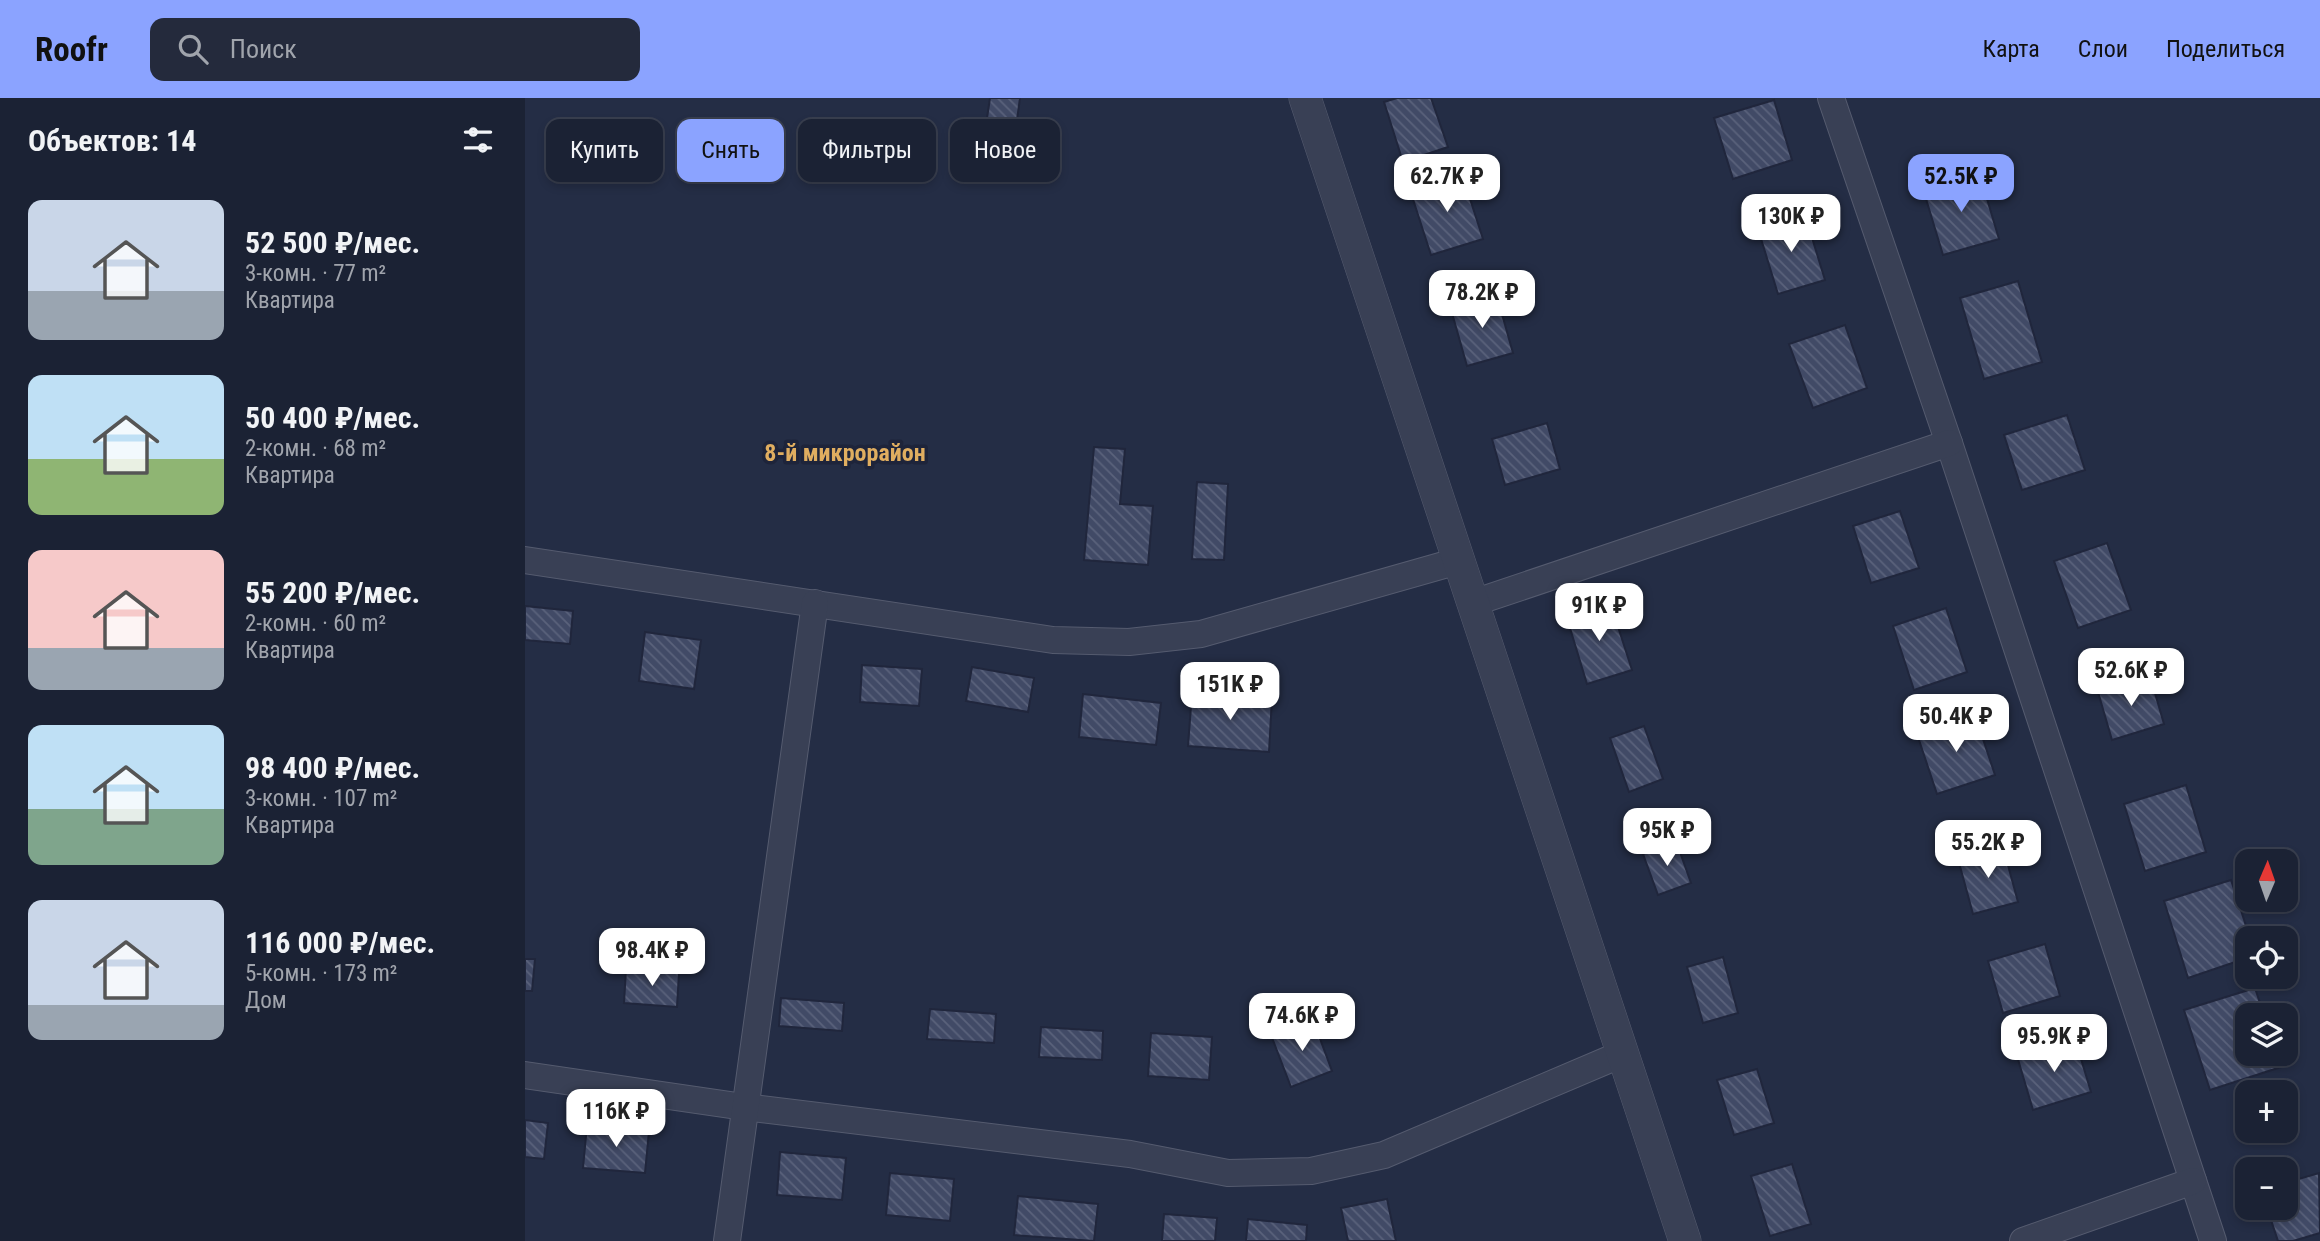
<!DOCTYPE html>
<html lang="ru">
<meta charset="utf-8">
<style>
:root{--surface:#1b2234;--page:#242a3c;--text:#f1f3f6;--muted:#a0a4ac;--line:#393f4f;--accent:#8ba3ff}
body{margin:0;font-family:"Roboto Condensed",sans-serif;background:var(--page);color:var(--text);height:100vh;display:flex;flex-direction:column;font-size:26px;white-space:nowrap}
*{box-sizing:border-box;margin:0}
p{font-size:23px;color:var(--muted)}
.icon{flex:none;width:38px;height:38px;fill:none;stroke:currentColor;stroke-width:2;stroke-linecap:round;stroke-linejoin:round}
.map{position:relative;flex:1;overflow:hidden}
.drawer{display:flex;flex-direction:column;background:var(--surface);width:525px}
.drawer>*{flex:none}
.guide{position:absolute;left:21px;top:21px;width:665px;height:63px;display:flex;gap:14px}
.needle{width:46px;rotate:2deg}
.tools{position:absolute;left:1710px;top:751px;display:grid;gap:14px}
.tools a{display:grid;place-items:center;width:63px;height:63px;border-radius:14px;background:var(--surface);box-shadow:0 4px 10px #0003,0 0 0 2px var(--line);font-size:35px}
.price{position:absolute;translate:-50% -60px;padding:0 16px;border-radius:14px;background:#fff;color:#222;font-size:23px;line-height:46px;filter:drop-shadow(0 2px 4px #0008)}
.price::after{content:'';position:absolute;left:50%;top:42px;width:21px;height:16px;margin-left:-10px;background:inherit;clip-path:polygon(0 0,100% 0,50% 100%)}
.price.active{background:var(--accent);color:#111}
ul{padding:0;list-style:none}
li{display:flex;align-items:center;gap:21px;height:175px;padding:0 28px}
li span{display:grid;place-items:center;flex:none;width:196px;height:140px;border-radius:14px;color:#555}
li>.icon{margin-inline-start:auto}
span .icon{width:84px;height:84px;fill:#fffc;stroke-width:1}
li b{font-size:30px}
h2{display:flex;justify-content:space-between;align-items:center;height:84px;padding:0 28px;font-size:30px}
.tag{padding:0 24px;border-radius:14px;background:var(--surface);box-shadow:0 4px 10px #0003,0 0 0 2px var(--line);font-size:24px;line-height:63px}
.tag.active{background:var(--accent);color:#111}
header{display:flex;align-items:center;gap:42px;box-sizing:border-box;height:98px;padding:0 35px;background:var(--accent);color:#111}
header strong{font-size:33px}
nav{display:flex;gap:38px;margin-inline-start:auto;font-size:24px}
.search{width:490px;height:63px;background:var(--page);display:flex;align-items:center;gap:18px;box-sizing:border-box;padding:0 24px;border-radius:14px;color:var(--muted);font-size:26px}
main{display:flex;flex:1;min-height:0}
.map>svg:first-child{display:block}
</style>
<header>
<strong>Roofr</strong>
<div class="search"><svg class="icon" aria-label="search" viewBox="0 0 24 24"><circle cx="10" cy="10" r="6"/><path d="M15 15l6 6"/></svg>Поиск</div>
<nav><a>Карта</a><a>Слои</a><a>Поделиться</a></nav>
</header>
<main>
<section class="drawer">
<h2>Объектов: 14<svg class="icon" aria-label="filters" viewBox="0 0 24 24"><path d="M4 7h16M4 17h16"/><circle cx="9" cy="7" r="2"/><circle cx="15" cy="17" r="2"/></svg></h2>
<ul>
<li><span style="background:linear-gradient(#c9d6e8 65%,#9aa5b1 0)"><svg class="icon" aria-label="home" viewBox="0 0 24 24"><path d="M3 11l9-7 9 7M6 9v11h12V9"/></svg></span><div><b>52 500 ₽/мес.</b><p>3-комн. · 77 m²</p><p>Квартира</p></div></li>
<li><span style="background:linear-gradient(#bfe0f5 60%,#8fb573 0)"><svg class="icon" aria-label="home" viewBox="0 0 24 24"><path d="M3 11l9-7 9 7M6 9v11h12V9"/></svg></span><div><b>50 400 ₽/мес.</b><p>2-комн. · 68 m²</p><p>Квартира</p></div></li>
<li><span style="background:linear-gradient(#f6c9c9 70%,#9aa5b1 0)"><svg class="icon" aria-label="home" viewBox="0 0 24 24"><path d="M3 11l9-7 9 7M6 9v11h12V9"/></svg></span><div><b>55 200 ₽/мес.</b><p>2-комн. · 60 m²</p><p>Квартира</p></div></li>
<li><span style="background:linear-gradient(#bfe0f5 60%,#7fa58c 0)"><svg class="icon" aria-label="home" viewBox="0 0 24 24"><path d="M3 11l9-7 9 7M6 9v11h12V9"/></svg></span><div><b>98 400 ₽/мес.</b><p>3-комн. · 107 m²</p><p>Квартира</p></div></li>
<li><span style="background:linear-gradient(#c9d6e8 75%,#9aa5b1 0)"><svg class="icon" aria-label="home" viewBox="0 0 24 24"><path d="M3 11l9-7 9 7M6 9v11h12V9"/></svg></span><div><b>116 000 ₽/мес.</b><p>5-комн. · 173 m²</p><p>Дом</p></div></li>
</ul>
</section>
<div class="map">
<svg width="1795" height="1143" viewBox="0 0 1795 1143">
<defs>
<pattern id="building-back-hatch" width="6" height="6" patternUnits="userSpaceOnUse" patternTransform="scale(1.75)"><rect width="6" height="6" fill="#414a66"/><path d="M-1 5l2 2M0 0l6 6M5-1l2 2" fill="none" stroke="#5a627b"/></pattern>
</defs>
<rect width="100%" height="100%" fill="#242d45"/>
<g fill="url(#building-back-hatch)" stroke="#20263c" stroke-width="2">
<polygon points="465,0 495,0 489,44 459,40"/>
<polygon points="872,0 906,0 923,49 878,64 859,4"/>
<polygon points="1249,2 1267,62 1208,81 1189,20"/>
<polygon points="1454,74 1474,141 1418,157 1398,91"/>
<polygon points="937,76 958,141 906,157 885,92"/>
<polygon points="1280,117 1300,182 1253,196 1233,131"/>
<polygon points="1493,183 1517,264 1459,281 1435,200"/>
<polygon points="971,195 988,255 942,268 925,208"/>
<polygon points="1320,227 1342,290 1288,310 1264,246"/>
<polygon points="1542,317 1560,372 1497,392 1479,337"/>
<polygon points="1022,325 1035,371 980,387 967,341"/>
<polygon points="569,349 600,351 595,406 628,408 623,467 559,462"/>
<polygon points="672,384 703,386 699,462 667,461"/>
<polygon points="1375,413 1394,470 1346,485 1328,428"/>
<polygon points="1582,445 1606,512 1553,530 1529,463"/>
<polygon points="1085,504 1107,572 1062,586 1041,517"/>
<polygon points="0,508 48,513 45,546 0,542"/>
<polygon points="1421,510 1442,574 1389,592 1368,528"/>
<polygon points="120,534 176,542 169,591 114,583"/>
<polygon points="337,567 397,571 394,608 335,604"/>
<polygon points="447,569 509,580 503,614 441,603"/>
<polygon points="1625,578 1639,626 1587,642 1573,594"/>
<polygon points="667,595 747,600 744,654 663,648"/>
<polygon points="558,596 636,605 631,647 554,639"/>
<polygon points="1450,617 1470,677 1412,696 1392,636"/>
<polygon points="1119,628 1138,681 1104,694 1085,640"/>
<polygon points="1661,687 1681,754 1620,773 1599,706"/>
<polygon points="1151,743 1166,785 1133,797 1118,756"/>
<polygon points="1478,749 1493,804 1448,816 1433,761"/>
<polygon points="1706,782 1725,840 1722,840 1722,860 1663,880 1639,803"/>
<polygon points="1520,846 1535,898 1478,915 1463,863"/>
<polygon points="1198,859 1213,915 1178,925 1162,869"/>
<polygon points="0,861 10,861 7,893 0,893"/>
<polygon points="101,871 154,875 152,909 99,905"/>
<polygon points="1730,890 1739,917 1722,917 1722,956 1752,956 1756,969 1685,992 1659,912"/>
<polygon points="256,900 319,905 317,933 254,928"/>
<polygon points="405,911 471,916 469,945 402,941"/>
<polygon points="788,922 807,973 766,989 746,937"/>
<polygon points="516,929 578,933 577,962 514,959"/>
<polygon points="626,935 687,939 684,982 623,978"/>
<polygon points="1550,941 1566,994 1508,1012 1492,958"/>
<polygon points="1232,971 1249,1025 1209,1037 1192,982"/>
<polygon points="0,1022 23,1025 19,1061 0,1059"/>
<polygon points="62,1027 124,1033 120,1075 58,1070"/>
<polygon points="255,1054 321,1060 317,1102 252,1097"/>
<polygon points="1267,1066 1286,1126 1245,1138 1226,1078"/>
<polygon points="365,1075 429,1081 425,1123 361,1117"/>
<polygon points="1794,1075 1795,1135 1768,1143 1753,1143 1742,1110 1760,1110 1760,1085"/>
<polygon points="493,1098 573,1106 569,1143 489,1137"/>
<polygon points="862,1101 871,1143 823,1143 816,1110"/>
<polygon points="639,1116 692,1120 690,1143 637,1143"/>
<polygon points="723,1121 782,1127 781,1143 721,1143"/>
</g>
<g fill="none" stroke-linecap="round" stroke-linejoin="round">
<g stroke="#555b6f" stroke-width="28">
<g id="minor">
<polyline points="1306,0 1424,345 1688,1143"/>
<polyline points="0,462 528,542 604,544 676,536 933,463"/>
<polyline points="948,505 1424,345"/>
<polyline points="0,977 219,1009 605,1056 703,1075 786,1073 859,1057 1097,956"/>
<polyline points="202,1143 290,505"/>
<polyline points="1498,1143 1668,1083"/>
</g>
</g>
<g stroke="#555b6f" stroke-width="33">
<polyline id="tertiary" points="780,0 1160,1143"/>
</g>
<use href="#minor" stroke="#394055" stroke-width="26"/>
<use href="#tertiary" stroke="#394055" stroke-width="32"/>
</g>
<g text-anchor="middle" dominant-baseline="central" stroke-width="7" stroke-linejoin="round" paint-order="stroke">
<g font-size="24" font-weight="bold" fill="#e0ae60" stroke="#1e243a">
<text x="320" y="355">8-й микрорайон</text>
</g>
</g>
</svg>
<div class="tools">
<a><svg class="needle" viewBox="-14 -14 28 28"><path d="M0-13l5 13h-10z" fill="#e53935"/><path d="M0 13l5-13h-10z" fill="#a0a4ac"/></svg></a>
<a><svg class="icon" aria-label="locate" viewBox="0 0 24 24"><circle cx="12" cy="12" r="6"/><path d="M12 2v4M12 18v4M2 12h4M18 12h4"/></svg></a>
<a><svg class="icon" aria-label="layers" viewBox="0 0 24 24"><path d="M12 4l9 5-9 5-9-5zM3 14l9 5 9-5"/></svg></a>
<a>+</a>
<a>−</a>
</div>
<b class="price" style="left:922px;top:116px">62.7K ₽</b>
<b class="price active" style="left:1436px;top:116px">52.5K ₽</b>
<b class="price" style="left:1266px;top:156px">130K ₽</b>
<b class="price" style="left:957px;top:232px">78.2K ₽</b>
<b class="price" style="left:1074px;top:545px">91K ₽</b>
<b class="price" style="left:1606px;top:610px">52.6K ₽</b>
<b class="price" style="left:705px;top:624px">151K ₽</b>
<b class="price" style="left:1431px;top:656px">50.4K ₽</b>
<b class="price" style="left:1142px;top:770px">95K ₽</b>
<b class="price" style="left:1463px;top:782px">55.2K ₽</b>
<b class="price" style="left:127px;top:890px">98.4K ₽</b>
<b class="price" style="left:777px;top:955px">74.6K ₽</b>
<b class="price" style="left:1529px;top:976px">95.9K ₽</b>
<b class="price" style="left:91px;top:1051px">116K ₽</b>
<div class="guide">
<a class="tag">Купить</a>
<a class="tag active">Снять</a>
<a class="tag">Фильтры</a>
<a class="tag">Новое</a>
</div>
</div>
</main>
